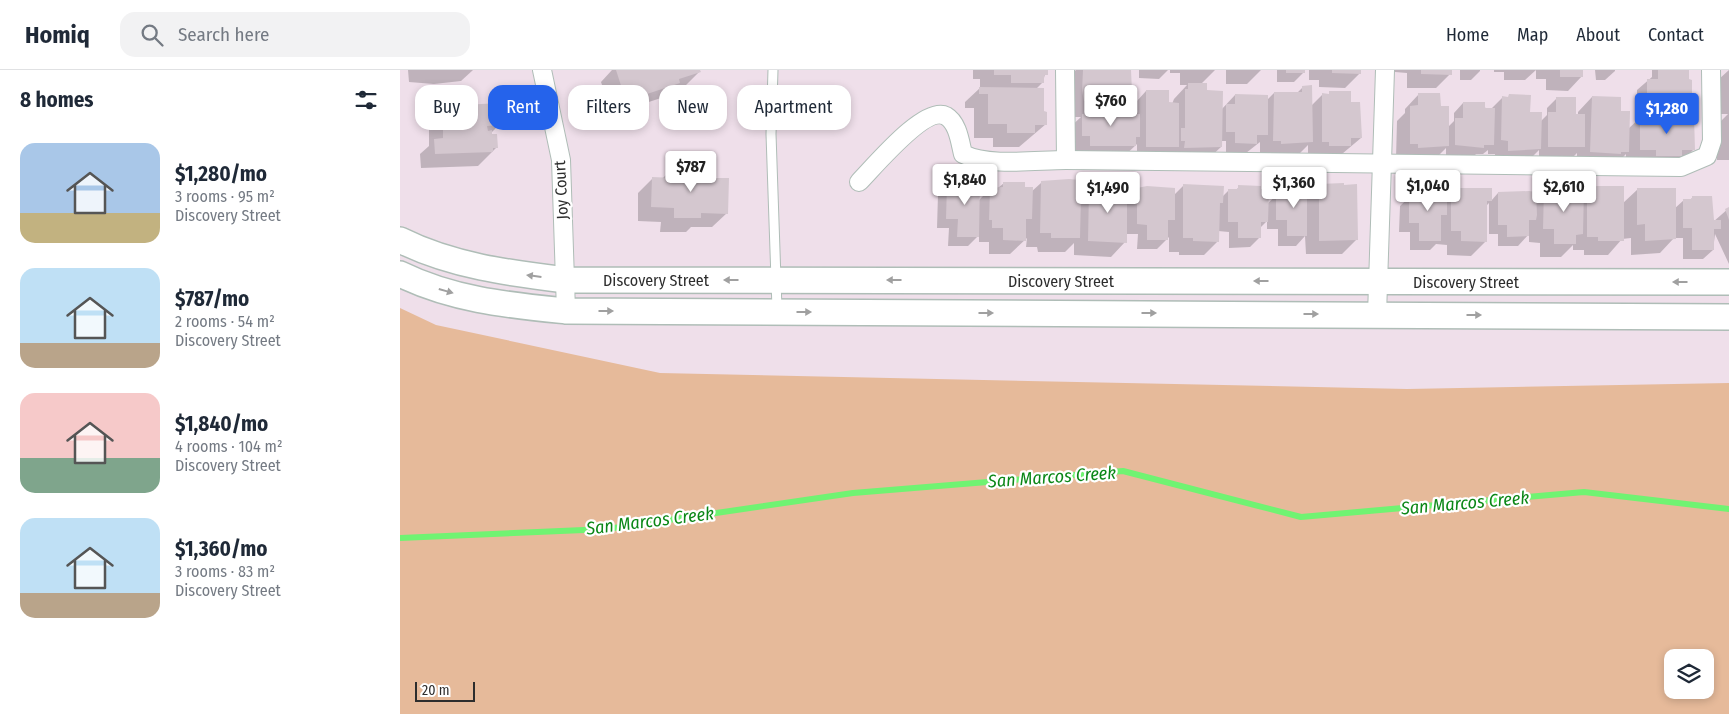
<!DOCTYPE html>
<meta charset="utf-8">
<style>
:root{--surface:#fff;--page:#f2f2f3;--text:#1f2937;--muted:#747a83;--line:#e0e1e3;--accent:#2563eb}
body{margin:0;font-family:"Fira Sans Condensed",sans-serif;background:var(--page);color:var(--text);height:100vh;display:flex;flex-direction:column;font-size:19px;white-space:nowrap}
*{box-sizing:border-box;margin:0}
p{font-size:16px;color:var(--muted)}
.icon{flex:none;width:28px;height:28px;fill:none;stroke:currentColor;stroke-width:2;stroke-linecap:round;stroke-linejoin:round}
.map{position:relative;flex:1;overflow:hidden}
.details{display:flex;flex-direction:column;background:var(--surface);width:400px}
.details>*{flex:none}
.top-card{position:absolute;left:15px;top:15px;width:475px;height:45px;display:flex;gap:10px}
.fabs{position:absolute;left:1264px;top:579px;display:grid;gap:10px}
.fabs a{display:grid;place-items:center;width:50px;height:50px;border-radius:10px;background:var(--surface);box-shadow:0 2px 8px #0003;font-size:25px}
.scale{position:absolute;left:15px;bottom:12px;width:60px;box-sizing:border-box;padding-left:5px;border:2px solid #2d2d2d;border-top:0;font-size:14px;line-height:18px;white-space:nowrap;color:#2d2d2d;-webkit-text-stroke:4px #fff;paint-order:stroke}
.price{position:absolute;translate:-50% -42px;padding:0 11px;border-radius:5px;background:#fff;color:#222;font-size:16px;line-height:32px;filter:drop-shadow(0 1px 2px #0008)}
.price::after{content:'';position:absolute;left:50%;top:30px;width:15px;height:11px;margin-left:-8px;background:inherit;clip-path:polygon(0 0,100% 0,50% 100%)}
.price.on{background:var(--accent);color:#fff}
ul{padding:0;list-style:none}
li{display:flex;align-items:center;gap:15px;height:125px;padding:0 20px}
li span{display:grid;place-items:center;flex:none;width:140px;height:100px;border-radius:15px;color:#555}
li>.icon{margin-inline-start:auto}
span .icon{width:60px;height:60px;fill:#fffc;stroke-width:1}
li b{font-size:21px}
h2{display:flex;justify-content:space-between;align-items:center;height:60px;padding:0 20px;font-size:21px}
.tag{padding:0 18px;border-radius:15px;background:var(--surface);box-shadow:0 2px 8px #0003;font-size:18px;line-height:45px}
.tag.on{background:var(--accent);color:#fff}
header{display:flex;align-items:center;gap:30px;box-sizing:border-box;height:70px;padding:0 25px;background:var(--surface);border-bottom:1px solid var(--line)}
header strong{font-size:24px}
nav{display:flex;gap:28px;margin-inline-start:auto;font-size:18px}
.search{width:350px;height:45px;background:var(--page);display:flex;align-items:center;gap:12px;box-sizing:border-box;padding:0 18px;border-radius:15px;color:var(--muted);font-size:19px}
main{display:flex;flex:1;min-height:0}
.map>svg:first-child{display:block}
</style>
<header>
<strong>Homiq</strong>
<div class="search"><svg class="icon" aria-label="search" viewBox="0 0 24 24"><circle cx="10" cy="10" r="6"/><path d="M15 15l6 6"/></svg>Search here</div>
<nav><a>Home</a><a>Map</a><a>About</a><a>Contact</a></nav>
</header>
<main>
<section class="details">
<h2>8 homes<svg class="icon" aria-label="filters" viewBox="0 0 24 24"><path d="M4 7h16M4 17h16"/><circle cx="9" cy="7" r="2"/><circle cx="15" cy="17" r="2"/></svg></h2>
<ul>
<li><span style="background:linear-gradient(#a9c7e8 70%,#c2b280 0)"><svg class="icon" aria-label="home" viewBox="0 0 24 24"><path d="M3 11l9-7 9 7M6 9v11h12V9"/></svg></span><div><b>$1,280/mo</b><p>3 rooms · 95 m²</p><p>Discovery Street</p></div></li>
<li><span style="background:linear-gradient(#bfe0f5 75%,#b9a48a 0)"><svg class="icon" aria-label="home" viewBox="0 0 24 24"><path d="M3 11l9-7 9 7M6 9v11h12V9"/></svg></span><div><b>$787/mo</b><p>2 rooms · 54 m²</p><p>Discovery Street</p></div></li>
<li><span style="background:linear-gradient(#f6c9c9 65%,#7fa58c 0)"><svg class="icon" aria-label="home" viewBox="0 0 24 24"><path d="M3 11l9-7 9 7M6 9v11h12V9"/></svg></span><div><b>$1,840/mo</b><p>4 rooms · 104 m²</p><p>Discovery Street</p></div></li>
<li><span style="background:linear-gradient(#bfe0f5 75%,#b9a48a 0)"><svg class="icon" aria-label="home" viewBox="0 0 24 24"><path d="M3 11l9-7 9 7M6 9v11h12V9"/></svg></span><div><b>$1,360/mo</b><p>3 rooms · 83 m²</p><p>Discovery Street</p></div></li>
</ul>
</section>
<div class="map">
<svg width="1329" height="644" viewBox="0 0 1329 644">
<rect width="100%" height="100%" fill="#efdfea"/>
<path fill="#e6ba9a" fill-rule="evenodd" d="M0,238L36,255L260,303L1007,319L1329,313V644H0ZM1272,588H1305V620H1272Z"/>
<g fill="#0003">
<polygon points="8,0 73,0 61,11 34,14 9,12"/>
<polygon points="212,0 299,0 299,2 285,16 272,20 264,27 212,44 201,12"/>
<polygon points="573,0 646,0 643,12 636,19 646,54 619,77 593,77 593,68 574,68 574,38 565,38 565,32 580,18 580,9 573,9"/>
<polygon points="676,0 730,0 731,21 729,28 733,34 723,45 737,45 737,31 746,21 767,34 772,34 774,29 787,15 780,15 780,3 770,3 770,0 815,0 801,14 821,40 835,25 867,30 874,23 897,23 903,17 912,35 922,25 950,33 961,68 936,89 908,85 908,75 897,86 860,85 860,72 846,83 826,82 826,71 821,71 821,77 806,91 737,86 737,74 720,90 676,90 676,80 668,80 668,59 681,47 673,47 670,6"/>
<polygon points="739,0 768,0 759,9 739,8"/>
<polygon points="826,0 861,0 847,14 826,14"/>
<polygon points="877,0 904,0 904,2 894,12 877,12"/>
<polygon points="909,0 960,0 960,3 945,18 919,17 919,10 909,10"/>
<polygon points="995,0 1050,0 1050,4 1036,18 1007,18 1007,3 995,2"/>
<polygon points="1060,0 1080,0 1080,1 1071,10 1060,10"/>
<polygon points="1094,0 1136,0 1125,10 1104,10 1104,2 1094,2"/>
<polygon points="1136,0 1182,0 1182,6 1168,21 1146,20 1146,9 1136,9"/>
<polygon points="1195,0 1215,0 1215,1 1205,10 1196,10"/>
<polygon points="1252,0 1285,0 1291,32 1288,39 1279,47 1294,79 1279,94 1226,94 1226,84 1214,96 1177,96 1177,83 1174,86 1139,86 1139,80 1126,93 1095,95 1095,84 1088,84 1088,80 1083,84 1076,84 1073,87 1046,85 1046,78 1034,90 996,88 997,51 1005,43 1005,39 1019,24 1039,37 1048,57 1054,51 1054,43 1063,33 1091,39 1103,27 1140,52 1147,45 1147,38 1157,28 1174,45 1178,45 1178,42 1192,27 1220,42 1228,59 1241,47 1251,47 1251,41 1237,40 1237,20 1252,7"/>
<polygon points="1329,0 1329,90 1317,90 1317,55 1328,44 1317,44 1318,10"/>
<polygon points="47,37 99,55 91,63 96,78 78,96 21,98 20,84 29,76 29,54"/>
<polygon points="275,96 298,109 327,143 312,157 291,157 286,162 260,162 261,152 238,151 238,123 253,108 263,108"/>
<polygon points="558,108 578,131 590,119 598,118 604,113 624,118 631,122 641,113 683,127 701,114 729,127 738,119 774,125 784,115 822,127 828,121 835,121 839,117 867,134 890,113 906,128 919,115 957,169 942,184 906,184 905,166 896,176 878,176 878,159 867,159 867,151 859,159 859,168 850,177 829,178 829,162 818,161 818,171 804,185 779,185 779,182 769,182 769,167 757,179 737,179 738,164 725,164 725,172 711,187 674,185 674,173 665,182 638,182 637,177 626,177 627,168 610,184 589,184 589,172 579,172 579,165 568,176 548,176 549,158 537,158 538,124"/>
<polygon points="1020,117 1040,127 1044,127 1052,119 1091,131 1098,123 1135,129 1144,120 1155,118 1183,123 1188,118 1222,134 1238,119 1274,139 1284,130 1290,130 1293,127 1313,152 1329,138 1329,194 1315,164 1313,180 1303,189 1283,189 1283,168 1274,168 1260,183 1231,185 1231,168 1222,169 1208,185 1184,185 1184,180 1173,180 1173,175 1161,187 1140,187 1140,173 1129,172 1129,164 1118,176 1098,176 1098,164 1089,164 1089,133 1086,136 1086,171 1071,186 1047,185 1047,175 1036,174 1030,180 1010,180 1010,162 999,162 1000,136"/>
</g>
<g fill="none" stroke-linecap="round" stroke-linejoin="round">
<polyline stroke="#70f372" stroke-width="6" points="0,468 207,459 453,423 723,401 901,447 1184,422 1329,439"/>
</g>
<g fill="#d4c7cf">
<polygon points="216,0 300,0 301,2 279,9 280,13 226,31"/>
<polygon points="594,0 648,0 648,5 644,5 644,13 611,13 611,5 594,5"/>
<polygon points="683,0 731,0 732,22 730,22 730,27 735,27 735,35 727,34 727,31 726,34 686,33 687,31 684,31 682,21"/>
<rect x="886" y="0" width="19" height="3"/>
<polygon points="932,0 961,0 961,4 932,3"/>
<polygon points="1021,0 1052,0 1052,5 1021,4"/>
<rect x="1160" y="0" width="23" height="7"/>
<polygon points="1258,0 1289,0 1289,9 1292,10 1292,32 1289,32 1289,39 1260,39 1260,31 1247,31 1247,9 1258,9"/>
<polygon points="788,13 807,13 807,20 823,21 822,77 784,78 785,71 781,71 781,58 785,58 785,19 788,19"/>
<polygon points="912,15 913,72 881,74 881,71 873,71 874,22 902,22 902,16"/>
<polygon points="579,17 644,18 644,41 647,42 647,55 635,55 635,63 607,63 607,54 588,54 588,24 579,24"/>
<polygon points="746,20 769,20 769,32 779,33 779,77 746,77"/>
<polygon points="929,21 951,21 951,32 960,32 962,68 951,68 951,76 929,76 929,72 922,72 922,23 929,24"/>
<polygon points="1018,23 1040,23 1041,36 1049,36 1049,76 1018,78 1018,74 1010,74 1010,36 1018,35"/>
<polygon points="835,24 868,25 868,65 857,65 857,74 835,73 835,62 826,62 826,34 835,34"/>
<polygon points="1109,24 1131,25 1130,42 1142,42 1141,79 1108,81 1108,71 1101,70 1102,26 1108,27"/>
<polygon points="1192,26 1221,27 1221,41 1230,41 1229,82 1221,82 1221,84 1190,82"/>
<polygon points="1156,27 1176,27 1176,44 1185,44 1185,77 1148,77 1148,42 1156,42"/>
<polygon points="1063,32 1085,32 1085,38 1095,38 1094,75 1084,75 1084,78 1055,75 1055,48 1063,48"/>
<polygon points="99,33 100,55 87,56 88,61 92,60 92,64 97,64 98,78 93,78 93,82 35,84 34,69 43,68 43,39 47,38 47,36"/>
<polygon points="690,36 719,36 719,44 740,44 740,67 736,67 736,76 690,76 690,66 682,66 682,44 690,44"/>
<polygon points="1240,46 1294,46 1295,80 1282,80 1282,86 1256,86 1256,80 1240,80"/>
<polygon points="275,95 300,95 300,108 329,108 328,144 301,143 301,148 274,148 274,138 251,137 252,107 274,108"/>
<polygon points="558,107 580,107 579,167 557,167 558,149 546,149 547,114 558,114"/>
<polygon points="669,109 679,110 681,111 681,116 684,116 684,127 681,127 680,168 651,168 651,163 640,163 641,111"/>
<polygon points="603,112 625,112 625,117 633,117 632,149 626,149 626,171 603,170 603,158 592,158 592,150 589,150 590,118 603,117"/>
<polygon points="890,112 907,115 907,166 887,166 887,150 876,150 876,123 888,123"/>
<polygon points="700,113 715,113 714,118 731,119 731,134 727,134 727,173 688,171 689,119 700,120"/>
<polygon points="944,113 944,115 957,114 958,170 919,171 919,114"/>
<polygon points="783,114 824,116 823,133 820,133 819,172 793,171 793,168 783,168"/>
<polygon points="838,115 861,116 861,119 869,120 868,152 861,152 861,168 838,168 838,152 828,152 828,119 838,119"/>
<polygon points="747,116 775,118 775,150 768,150 768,170 747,170 747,155 737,154 737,118"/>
<polygon points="1019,116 1041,116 1041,126 1047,126 1047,145 1041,145 1041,171 1019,171 1019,153 1009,153 1009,125 1019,125"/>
<polygon points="1154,116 1184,118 1183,164 1176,165 1176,174 1154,174 1154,159 1143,159 1144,118 1154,119"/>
<polygon points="1198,116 1224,116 1224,171 1198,171 1198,167 1187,167 1187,117"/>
<polygon points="1051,118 1092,118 1092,131 1087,131 1087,172 1061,171 1061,161 1051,161"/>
<polygon points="1237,118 1276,118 1276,169 1245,171 1245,154 1237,155"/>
<polygon points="1129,121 1136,122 1137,145 1136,150 1129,150 1129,166 1107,167 1107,155 1098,155 1098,122"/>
<polygon points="1292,126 1312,126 1314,150 1321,150 1321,159 1314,159 1314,180 1292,180 1292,158 1283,158 1283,129 1292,129"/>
<polygon points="1329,137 1329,150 1325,139"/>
</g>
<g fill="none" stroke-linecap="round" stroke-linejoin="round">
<g stroke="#afbdb7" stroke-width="11">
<polyline id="service" points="373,0 371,64 377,239"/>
</g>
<g stroke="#afbdb7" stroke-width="20">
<g id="minor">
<polyline points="142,0 161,90 166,241"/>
<polyline points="665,0 666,90"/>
<path d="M459,112C474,97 525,35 546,46C558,53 560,72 563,84C589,97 637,90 666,90L1281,97L1307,86L1312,71L1311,0"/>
<polyline points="977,245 985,0"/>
</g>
</g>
<g stroke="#afbdb7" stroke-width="28">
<g id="secondary">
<path d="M0,170C52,196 109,203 166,210L1329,212"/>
<path d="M0,204C53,230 108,235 166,241L1329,247"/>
</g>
</g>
<use href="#service" stroke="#fff" stroke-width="9"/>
<use href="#minor" stroke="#fff" stroke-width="18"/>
<use href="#secondary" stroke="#fff" stroke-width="25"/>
</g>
<defs><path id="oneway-solid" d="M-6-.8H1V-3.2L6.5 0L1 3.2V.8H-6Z" transform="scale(1.25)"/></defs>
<g fill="#a0a0a0">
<use href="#oneway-solid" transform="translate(134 206) rotate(-173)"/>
<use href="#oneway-solid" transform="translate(331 210) rotate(180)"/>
<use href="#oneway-solid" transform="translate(494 210) rotate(-180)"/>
<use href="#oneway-solid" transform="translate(861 211) rotate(-180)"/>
<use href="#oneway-solid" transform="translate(1280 212) rotate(-180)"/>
<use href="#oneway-solid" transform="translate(46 221) rotate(16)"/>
<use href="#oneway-solid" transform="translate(206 241)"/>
<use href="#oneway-solid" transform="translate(404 242)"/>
<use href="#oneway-solid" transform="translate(586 243)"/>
<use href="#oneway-solid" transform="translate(749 243)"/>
<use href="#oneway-solid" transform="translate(911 244)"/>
<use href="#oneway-solid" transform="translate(1074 245)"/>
</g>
<g text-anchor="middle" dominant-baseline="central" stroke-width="4.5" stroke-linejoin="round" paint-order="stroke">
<g font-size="16" fill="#2d2d2d" stroke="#fff">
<text transform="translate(161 120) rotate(-93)">Joy Court</text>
<text x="256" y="210">Discovery Street</text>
<text x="661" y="211">Discovery Street</text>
<text x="1066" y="212">Discovery Street</text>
</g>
<g font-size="18" font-style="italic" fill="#0b8717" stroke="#fff">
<text transform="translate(652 407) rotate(-4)">San Marcos Creek</text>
<text transform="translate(1065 433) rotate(-5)">San Marcos Creek</text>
<text transform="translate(250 451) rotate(-7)">San Marcos Creek</text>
</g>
</g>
</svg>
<div class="fabs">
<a><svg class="icon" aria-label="layers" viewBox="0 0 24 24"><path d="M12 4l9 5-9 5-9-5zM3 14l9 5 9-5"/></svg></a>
</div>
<div class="scale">20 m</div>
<b class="price" style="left:711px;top:57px">$760</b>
<b class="price on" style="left:1267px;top:65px">$1,280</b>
<b class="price" style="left:291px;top:123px">$787</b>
<b class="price" style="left:565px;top:136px">$1,840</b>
<b class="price" style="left:894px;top:139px">$1,360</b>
<b class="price" style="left:1028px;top:142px">$1,040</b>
<b class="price" style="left:1164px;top:143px">$2,610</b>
<b class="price" style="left:708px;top:144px">$1,490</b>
<div class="top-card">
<a class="tag">Buy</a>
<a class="tag on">Rent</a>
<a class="tag">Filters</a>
<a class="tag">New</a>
<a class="tag">Apartment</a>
</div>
</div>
</main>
